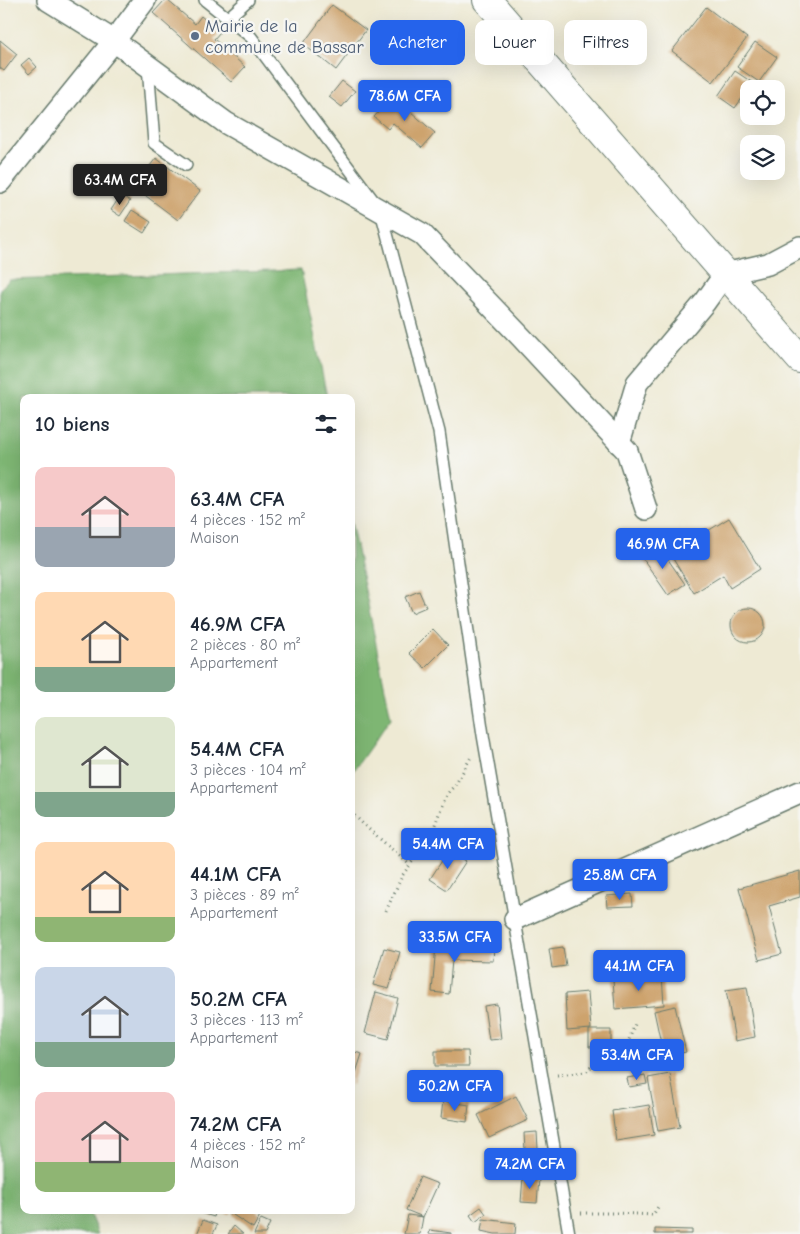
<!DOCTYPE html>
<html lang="fr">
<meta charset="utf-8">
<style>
:root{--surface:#fff;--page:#f2f2f3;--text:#1f2937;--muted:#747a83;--accent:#2563eb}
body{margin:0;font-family:"Comic Neue",sans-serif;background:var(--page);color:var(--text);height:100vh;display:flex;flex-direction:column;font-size:19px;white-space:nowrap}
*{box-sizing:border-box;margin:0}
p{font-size:16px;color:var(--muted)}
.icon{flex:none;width:28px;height:28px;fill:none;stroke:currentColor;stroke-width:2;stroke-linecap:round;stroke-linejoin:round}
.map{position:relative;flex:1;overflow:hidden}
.sheet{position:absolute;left:20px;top:394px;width:335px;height:820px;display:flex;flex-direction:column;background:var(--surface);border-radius:10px;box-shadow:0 5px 20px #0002}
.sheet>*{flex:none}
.guide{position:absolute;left:370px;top:20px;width:355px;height:45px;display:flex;gap:10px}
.buttons{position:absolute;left:740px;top:80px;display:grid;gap:10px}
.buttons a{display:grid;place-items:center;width:45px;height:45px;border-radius:10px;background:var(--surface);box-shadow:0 5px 20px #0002;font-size:25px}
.price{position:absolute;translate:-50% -42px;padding:0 11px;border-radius:5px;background:var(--accent);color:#fff;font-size:16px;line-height:32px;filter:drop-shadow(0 1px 2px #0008)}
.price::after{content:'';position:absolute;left:50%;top:30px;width:15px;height:11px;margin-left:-8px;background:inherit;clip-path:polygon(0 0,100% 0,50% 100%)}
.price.current{background:#222;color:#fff}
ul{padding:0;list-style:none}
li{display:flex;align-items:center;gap:15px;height:125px;padding:0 15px}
li span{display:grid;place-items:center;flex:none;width:140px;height:100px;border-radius:10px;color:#555}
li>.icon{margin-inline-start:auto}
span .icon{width:60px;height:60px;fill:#fffc;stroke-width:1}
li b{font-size:21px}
h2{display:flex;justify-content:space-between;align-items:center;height:60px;padding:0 15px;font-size:21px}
.chip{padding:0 18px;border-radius:10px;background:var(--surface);box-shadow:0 5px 20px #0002;font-size:18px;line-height:45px}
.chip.current{background:var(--accent);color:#fff}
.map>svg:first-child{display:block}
</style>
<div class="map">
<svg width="800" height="1234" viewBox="0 0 800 1234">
<rect width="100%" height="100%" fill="#f6f6f2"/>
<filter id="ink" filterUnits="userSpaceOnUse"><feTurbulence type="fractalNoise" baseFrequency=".02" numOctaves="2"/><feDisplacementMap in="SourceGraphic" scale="10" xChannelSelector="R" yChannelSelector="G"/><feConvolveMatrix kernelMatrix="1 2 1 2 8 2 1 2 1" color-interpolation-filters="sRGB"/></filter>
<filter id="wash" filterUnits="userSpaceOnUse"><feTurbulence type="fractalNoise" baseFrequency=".0096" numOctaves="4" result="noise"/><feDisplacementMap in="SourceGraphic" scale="20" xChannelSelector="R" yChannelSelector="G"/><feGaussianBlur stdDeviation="1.12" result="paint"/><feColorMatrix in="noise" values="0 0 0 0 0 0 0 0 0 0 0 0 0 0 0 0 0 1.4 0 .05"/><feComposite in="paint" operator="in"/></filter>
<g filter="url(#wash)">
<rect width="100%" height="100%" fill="#eeead4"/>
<g fill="#7eb673" stroke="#4e7a54">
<polygon points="301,270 327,397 24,398 24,1210 88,1210 98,1234 0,1234 0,289 9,280"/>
<polygon points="351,521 391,718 351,774"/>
</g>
<g id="blocks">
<g fill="#cda36d">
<polygon points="165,0 167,0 195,24 201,16 220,32 214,39 245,67 231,82 153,13"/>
<polygon points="332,5 366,30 336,70 303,44"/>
<polygon points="706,7 747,38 713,82 672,51"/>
<polygon points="0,40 17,54 4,71 0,68"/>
<polygon points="755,42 777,57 759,82 737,67"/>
<polygon points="29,58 37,67 29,74 21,65"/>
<polygon points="735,71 753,83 735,108 718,96"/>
<polygon points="342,81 355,91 342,107 329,97"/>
<polygon points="393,96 435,133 422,148 393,123 388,129 374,117"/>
<polygon points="156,158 200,191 178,220 134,187"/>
<polygon points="121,195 130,201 120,216 111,210"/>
<polygon points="132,210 151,222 144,233 125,221"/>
<polygon points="729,518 760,569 730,588 723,575 694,593 670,554"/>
<polygon points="658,545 685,584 668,595 641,556"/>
<polygon points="419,591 426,607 412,613 405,597"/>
<circle cx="748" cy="625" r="17"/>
<polygon points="433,629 448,645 425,668 409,653"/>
<polygon points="449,850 466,861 447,890 430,879"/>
<polygon points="800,871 800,897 769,906 782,954 759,960 739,888"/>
<polygon points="632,894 633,906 607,907 606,896"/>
<polygon points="436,945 494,948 493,961 452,960 449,994 432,992"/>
<polygon points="563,947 566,966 552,968 549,949"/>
<polygon points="384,948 400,952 389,989 373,985"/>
<polygon points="662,975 664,1005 615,1009 613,979"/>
<polygon points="747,987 755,1037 735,1041 726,990"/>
<polygon points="376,992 398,998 388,1039 365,1033"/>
<polygon points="588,992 591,1029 567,1031 565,994"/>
<polygon points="497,1004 501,1039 489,1040 484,1006"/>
<polygon points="675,1006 686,1052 664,1057 654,1011"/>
<polygon points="589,1030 611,1030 611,1046 589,1047"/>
<polygon points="351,1051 362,1054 352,1085 351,1085"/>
<polygon points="435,1051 468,1051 469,1066 435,1066"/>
<polygon points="670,1074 680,1127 658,1131 648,1078"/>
<polygon points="645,1075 647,1084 629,1087 627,1078"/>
<polygon points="516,1096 528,1120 489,1138 478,1115"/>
<polygon points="443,1101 469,1105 467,1122 441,1118"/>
<polygon points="649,1105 654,1135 616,1141 612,1111"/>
<polygon points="537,1132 538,1149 525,1150 524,1133"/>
<polygon points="420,1177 438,1184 423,1217 420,1234 404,1234 408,1215 423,1217 406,1210"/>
<polygon points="523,1177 539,1179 537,1203 521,1202"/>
<polygon points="481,1207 486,1214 475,1222 470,1215"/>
<polygon points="191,1210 216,1210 214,1217"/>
<polygon points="217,1210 231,1210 231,1214 217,1212"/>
<polygon points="236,1210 255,1210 261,1214 253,1228 233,1215"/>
<polygon points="261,1219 270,1223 265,1234 254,1234"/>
<polygon points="483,1219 516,1223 515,1234 495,1234 481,1231"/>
<polygon points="203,1220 217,1225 213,1234 197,1234"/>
<polygon points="234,1226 243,1234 228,1234"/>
<polygon points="655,1229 692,1230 692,1234 655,1234"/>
<polygon points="430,1230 451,1233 451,1234 429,1234"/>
</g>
</g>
</g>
<g filter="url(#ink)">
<use href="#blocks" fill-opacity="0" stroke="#677a6c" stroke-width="1"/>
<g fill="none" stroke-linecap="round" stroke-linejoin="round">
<g stroke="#677a6c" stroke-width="14">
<g id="service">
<polyline points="205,0 251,37 381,211 439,432 483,735 569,1234"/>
<polyline points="228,18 248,0"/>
<polyline points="148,66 154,143 186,165"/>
</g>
</g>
<g stroke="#677a6c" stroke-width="24">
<g id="minor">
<polyline points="48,0 114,41 226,123 422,234 522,338 627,451 646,509"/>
<polyline points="0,182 114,41 145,0"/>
<polyline points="619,443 637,383 705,302 725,274 768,264 800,247"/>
<polyline points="515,919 800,792"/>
</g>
</g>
<g stroke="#677a6c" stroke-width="30">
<polyline id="primary" points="487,0 800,359"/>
</g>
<g stroke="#677a6c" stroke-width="3" stroke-dasharray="1 4" stroke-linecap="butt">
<polyline points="351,812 364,825 410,865"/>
<polyline points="386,911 402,876 417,855 429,841 443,803 448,793 456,784 471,757"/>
<polyline points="557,1075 586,1072 601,1057 627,1045 635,1024"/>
<polyline points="581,1213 617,1213 653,1215 658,1207"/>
</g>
<use href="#service" stroke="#fff" stroke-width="11"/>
<use href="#minor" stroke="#fff" stroke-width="21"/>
<use href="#primary" stroke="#fff" stroke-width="28"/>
</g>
</g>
<circle fill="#5c6f8a" stroke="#f6f6f2" stroke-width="2" cx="195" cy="36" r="5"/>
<g text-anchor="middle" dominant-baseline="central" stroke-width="4.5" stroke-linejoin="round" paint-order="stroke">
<g font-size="18" fill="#4e5e75" stroke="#f6f6f2" text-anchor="start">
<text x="205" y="26">Mairie de la<tspan x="205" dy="21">commune de Bassar</tspan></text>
</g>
</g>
</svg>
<div class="buttons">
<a><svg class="icon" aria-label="locate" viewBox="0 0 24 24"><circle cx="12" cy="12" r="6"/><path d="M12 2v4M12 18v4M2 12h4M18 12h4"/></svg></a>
<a><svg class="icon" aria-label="layers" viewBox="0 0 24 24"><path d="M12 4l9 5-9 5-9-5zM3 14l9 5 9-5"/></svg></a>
</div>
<b class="price" style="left:405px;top:122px">78.6M CFA</b>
<b class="price current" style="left:120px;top:206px">63.4M CFA</b>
<b class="price" style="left:663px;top:570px">46.9M CFA</b>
<b class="price" style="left:448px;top:870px">54.4M CFA</b>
<b class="price" style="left:620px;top:901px">25.8M CFA</b>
<b class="price" style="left:455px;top:963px">33.5M CFA</b>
<b class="price" style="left:639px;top:992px">44.1M CFA</b>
<b class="price" style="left:637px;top:1081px">53.4M CFA</b>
<b class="price" style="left:455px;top:1112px">50.2M CFA</b>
<b class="price" style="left:530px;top:1190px">74.2M CFA</b>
<div class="guide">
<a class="chip current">Acheter</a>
<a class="chip">Louer</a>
<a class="chip">Filtres</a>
</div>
<section class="sheet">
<h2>10 biens<svg class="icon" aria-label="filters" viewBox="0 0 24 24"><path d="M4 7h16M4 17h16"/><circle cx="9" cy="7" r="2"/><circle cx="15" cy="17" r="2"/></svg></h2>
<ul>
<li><span style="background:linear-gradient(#f6c9c9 60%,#9aa5b1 0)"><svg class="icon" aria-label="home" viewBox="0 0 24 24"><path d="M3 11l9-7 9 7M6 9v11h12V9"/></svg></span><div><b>63.4M CFA</b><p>4 pièces · 152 m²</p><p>Maison</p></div></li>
<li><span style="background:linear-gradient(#ffd9b3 75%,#7fa58c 0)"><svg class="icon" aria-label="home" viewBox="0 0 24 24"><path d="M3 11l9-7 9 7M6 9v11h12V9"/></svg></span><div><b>46.9M CFA</b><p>2 pièces · 80 m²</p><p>Appartement</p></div></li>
<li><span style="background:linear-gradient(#dfe7d0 75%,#7fa58c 0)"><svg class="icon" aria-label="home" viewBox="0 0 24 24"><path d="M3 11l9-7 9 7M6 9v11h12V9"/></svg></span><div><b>54.4M CFA</b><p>3 pièces · 104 m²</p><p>Appartement</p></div></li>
<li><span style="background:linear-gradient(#ffd9b3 75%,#8fb573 0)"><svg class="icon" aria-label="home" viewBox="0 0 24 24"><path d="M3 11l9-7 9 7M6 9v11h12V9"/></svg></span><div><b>44.1M CFA</b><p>3 pièces · 89 m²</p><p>Appartement</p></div></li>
<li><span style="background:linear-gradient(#c9d6e8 75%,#7fa58c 0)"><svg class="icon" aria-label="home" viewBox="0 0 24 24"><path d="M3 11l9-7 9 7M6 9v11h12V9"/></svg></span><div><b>50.2M CFA</b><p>3 pièces · 113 m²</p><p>Appartement</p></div></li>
<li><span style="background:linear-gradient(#f6c9c9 70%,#8fb573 0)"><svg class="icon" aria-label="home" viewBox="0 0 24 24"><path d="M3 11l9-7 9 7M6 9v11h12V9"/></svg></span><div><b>74.2M CFA</b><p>4 pièces · 152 m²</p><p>Maison</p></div></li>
</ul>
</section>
</div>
